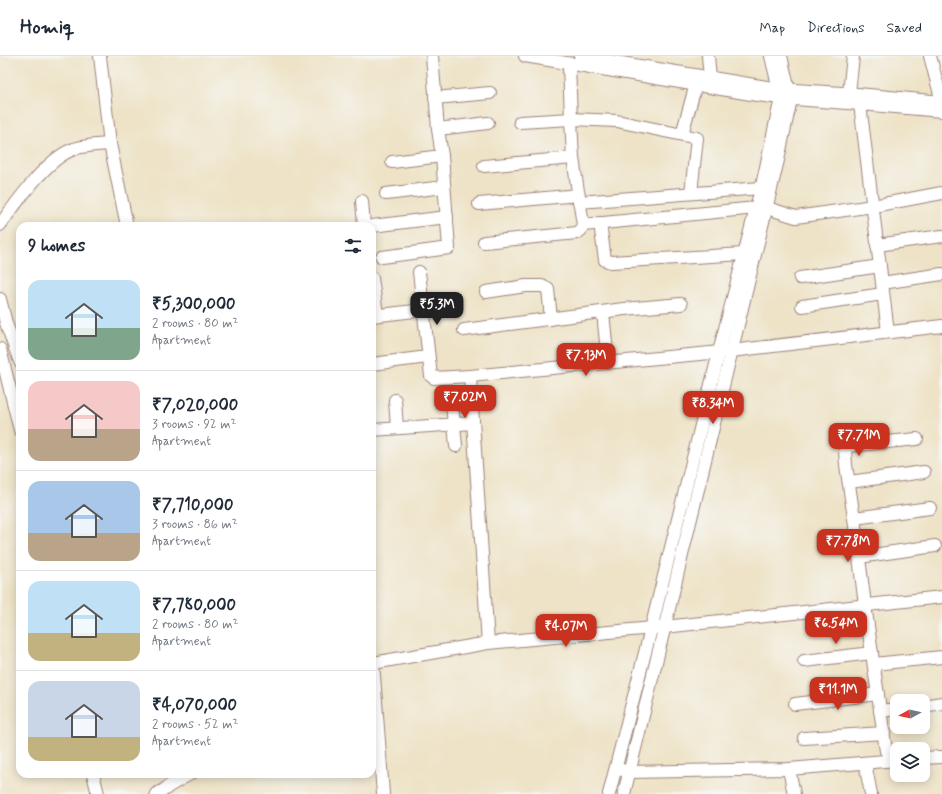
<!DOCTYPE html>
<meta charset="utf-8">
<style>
:root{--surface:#fff;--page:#f6f6f7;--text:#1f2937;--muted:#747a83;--line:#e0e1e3;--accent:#c8321e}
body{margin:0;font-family:Mynerve,sans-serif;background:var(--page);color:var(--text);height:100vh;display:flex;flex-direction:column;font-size:15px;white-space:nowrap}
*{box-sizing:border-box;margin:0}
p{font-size:13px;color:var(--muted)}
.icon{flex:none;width:22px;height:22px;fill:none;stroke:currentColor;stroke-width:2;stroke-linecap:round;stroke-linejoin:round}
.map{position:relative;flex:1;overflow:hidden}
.drawer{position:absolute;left:16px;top:166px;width:360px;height:556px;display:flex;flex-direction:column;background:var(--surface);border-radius:12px;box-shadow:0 2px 10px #0003}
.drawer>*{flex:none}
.needle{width:26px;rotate:262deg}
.tools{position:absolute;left:890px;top:638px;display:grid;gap:8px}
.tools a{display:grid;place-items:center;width:40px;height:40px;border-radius:8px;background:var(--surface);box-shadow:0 2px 10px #0003;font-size:20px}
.price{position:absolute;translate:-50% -34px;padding:0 9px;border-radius:8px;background:var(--accent);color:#fff;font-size:13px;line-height:26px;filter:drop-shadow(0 1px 2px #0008)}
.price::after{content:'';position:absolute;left:50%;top:24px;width:12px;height:9px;margin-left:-6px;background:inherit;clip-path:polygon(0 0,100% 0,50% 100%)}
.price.on{background:#222;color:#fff}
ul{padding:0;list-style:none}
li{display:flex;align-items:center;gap:12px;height:100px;padding:0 12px}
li+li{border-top:1px solid var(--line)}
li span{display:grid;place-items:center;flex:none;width:112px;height:80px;border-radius:12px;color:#555}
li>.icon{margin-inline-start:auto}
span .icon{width:48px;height:48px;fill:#fffc;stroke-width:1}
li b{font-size:17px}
h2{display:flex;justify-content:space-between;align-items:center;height:48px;padding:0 12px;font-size:17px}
header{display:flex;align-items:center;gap:24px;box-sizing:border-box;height:56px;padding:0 20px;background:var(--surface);border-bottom:1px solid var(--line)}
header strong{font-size:19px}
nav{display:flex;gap:22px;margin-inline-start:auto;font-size:14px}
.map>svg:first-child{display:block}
</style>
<header>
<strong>Homiq</strong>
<nav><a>Map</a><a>Directions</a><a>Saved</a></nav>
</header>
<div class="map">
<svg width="942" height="738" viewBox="0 0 942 738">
<rect width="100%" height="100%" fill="#f6f6f2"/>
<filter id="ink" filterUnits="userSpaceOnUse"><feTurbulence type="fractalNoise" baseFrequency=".025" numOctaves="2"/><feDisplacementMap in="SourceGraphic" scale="8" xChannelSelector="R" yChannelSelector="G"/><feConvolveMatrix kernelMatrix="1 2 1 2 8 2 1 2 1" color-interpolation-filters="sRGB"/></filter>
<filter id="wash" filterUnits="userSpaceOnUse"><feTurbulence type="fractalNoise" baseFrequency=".012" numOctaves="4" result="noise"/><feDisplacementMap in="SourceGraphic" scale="16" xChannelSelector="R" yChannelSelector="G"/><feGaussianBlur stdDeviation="0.9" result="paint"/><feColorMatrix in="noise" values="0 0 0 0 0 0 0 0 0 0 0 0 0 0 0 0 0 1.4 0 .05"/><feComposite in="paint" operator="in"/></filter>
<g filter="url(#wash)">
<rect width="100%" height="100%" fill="#eee3c7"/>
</g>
<g filter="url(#ink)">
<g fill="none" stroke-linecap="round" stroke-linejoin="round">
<g stroke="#9c8179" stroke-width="14">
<g id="minor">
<polyline points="100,0 110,88 127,170"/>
<polyline points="432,0 438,73 442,100"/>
<polyline points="525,0 757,39 781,42 860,48 942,55"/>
<polyline points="580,0 779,33 858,38 942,46"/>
<polyline points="708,0 710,22"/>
<polyline points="930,0 942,46"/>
<polyline points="849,37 853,0"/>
<polyline points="435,42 490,37"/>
<polyline points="860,48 888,276"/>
<polyline points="520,66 571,63 617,65 697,82 691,137"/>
<polyline points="438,73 488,67"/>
<polyline points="682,78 696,28"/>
<polyline points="484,110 573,102 571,63 569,8"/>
<polyline points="386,138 444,131"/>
<polyline points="362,145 364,170"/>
<polyline points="579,146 761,132"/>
<polyline points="479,148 579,139"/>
<polyline points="767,152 796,161 873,150 942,137"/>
<polyline points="600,167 605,204 611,206 744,198"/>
<path d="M0,169C16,147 48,101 74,93C85,89 98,89 110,88"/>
<polyline points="583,169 756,152"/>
<polyline points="372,170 447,161"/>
<polyline points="484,186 577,177 581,174 583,169 573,102"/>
<polyline points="877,189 942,180"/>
<polyline points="382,201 449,192 442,100 392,106"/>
<polyline points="419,216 431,320 434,322 470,320"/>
<polyline points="372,222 377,259"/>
<polyline points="800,222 880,210"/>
<polyline points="882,227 942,218"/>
<polyline points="486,236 526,230 542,230 548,233 551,263"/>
<polyline points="0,243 6,267 20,306"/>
<polyline points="802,250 883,238"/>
<polyline points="603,256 608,307"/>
<polyline points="372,260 423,254"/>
<polyline points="464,274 624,253 681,248"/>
<polyline points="0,293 20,374"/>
<polyline points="372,308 428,301"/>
<polyline points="451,338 456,390"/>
<polyline points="395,344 397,372"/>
<polyline points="372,374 473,367"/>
<polyline points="849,426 924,416"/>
<polyline points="854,462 930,452"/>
<polyline points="859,501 935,490"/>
<polyline points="488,587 470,320 731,295 942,270"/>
<polyline points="804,605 872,597"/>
<polyline points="874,608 942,601"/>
<polyline points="795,648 878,638"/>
<polyline points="923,650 942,647"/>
<polyline points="880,655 897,653"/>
<polyline points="804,682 884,677"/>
<polyline points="886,695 865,549 854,462 846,409 845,394 848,390 917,383"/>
<polyline points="923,702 942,701"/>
<polyline points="865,707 871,738"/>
<polyline points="789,713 794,738"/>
<polyline points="622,714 629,716 789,713 897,704"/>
<polyline points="93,718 98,738"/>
<polyline points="156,738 164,734 169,730 190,718"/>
<polyline points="383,738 373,607 488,587 664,571 942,541"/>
<polyline points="609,738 651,573 719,296 763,125 781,42 771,0"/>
<polyline points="624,738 778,104 791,43 781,0"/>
</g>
</g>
<use href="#minor" stroke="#fff" stroke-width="12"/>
</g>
</g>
</svg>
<div class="tools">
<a><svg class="needle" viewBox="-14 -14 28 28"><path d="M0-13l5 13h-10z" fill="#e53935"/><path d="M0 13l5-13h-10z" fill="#747a83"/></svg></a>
<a><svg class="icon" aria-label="layers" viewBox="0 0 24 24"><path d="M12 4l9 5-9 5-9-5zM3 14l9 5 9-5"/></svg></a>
</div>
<b class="price on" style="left:437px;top:270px">₹5.3M</b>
<b class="price" style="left:586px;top:321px">₹7.13M</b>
<b class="price" style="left:465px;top:363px">₹7.02M</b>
<b class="price" style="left:713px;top:369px">₹8.34M</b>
<b class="price" style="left:859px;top:401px">₹7.71M</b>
<b class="price" style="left:848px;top:507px">₹7.78M</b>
<b class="price" style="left:836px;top:589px">₹6.54M</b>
<b class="price" style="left:566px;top:592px">₹4.07M</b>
<b class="price" style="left:838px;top:655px">₹11.1M</b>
<section class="drawer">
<h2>9 homes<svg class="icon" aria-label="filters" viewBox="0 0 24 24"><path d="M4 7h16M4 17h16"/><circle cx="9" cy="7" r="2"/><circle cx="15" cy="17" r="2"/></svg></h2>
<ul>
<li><span style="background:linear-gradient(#bfe0f5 60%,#7fa58c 0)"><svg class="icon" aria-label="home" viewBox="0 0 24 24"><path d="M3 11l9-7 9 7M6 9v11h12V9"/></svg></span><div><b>₹5,300,000</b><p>2 rooms · 80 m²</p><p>Apartment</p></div></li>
<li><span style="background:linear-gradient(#f6c9c9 60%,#b9a48a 0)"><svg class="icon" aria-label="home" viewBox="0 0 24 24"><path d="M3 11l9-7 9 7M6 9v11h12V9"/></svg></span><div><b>₹7,020,000</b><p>3 rooms · 92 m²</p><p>Apartment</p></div></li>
<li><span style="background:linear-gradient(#a9c7e8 65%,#b9a48a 0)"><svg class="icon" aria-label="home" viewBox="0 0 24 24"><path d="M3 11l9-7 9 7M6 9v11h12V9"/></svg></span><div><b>₹7,710,000</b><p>3 rooms · 86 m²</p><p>Apartment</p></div></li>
<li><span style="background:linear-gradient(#bfe0f5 65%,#c2b280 0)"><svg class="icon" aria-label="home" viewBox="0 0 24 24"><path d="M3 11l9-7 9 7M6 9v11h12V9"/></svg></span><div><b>₹7,780,000</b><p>2 rooms · 80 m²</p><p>Apartment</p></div></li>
<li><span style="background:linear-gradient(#c9d6e8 70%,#c2b280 0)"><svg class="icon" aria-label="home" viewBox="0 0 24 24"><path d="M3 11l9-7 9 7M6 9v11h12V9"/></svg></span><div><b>₹4,070,000</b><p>2 rooms · 52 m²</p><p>Apartment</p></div></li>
</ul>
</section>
</div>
